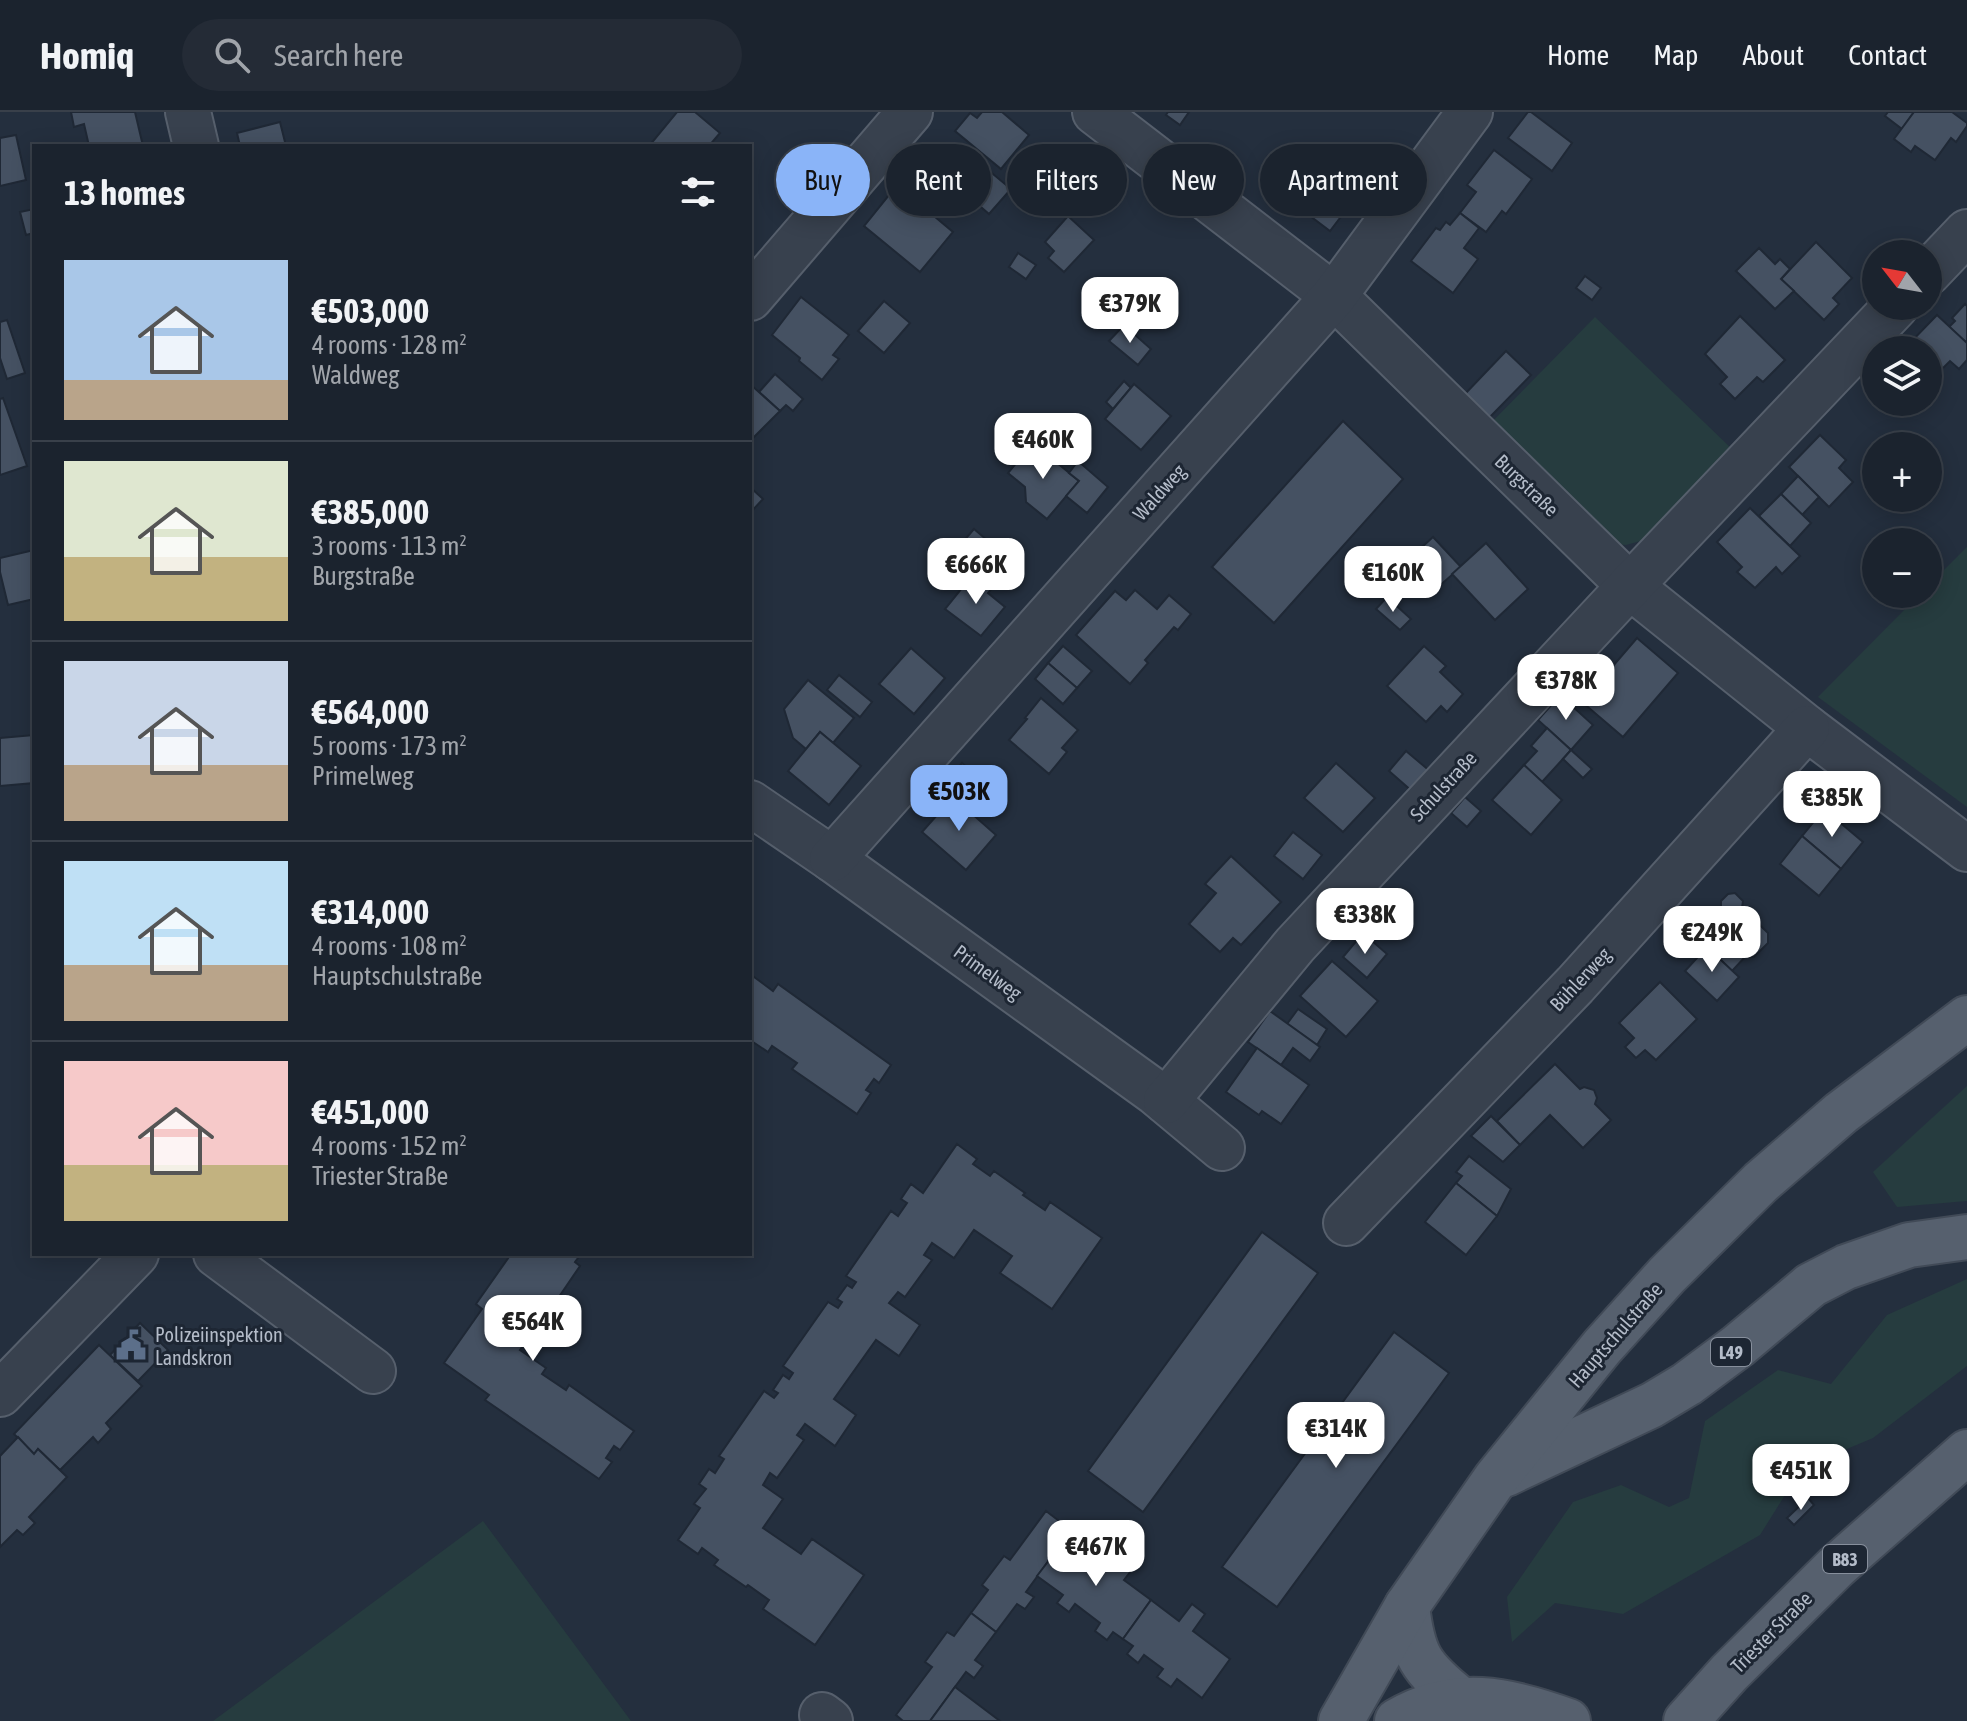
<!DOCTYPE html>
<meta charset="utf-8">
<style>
:root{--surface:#1b232e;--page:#242b36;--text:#f1f3f6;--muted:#a0a4aa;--line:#39404a;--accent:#8ab4f8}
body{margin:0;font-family:"Asap Condensed",sans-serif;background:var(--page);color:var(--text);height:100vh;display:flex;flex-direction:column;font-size:30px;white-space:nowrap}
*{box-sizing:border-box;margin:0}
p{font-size:26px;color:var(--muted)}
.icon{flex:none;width:44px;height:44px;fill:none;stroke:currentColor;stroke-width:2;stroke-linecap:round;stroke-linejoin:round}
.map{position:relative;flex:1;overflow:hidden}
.details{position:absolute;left:32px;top:32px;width:720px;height:1112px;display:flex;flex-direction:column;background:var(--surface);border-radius:0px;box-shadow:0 4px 20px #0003,0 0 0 2px var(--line)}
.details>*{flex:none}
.hud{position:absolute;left:776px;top:32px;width:760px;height:72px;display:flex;gap:16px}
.needle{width:52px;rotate:301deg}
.tools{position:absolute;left:1862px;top:128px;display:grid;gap:16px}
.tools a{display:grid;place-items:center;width:80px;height:80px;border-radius:50%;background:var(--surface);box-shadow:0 4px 20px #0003,0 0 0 2px var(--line);font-size:40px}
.price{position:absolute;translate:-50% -68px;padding:0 18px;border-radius:16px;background:#fff;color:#222;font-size:26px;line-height:52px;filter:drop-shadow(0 2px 4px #0008)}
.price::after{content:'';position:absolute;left:50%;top:48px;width:24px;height:18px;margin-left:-12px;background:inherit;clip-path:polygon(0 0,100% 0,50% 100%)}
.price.active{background:var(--accent);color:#111}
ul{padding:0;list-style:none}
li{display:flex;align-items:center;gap:24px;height:200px;padding:0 32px}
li+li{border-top:2px solid var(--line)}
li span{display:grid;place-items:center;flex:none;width:224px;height:160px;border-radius:0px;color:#555}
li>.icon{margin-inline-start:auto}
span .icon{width:96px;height:96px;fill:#fffc;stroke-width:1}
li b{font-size:34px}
h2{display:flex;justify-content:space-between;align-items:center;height:96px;padding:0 32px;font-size:34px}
.chip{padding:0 28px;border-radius:36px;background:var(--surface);box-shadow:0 4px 20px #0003,0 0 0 2px var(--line);font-size:28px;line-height:72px}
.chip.active{background:var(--accent);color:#111}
header{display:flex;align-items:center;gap:48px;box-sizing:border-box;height:112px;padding:0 40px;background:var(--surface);border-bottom:2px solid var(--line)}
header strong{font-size:38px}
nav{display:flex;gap:44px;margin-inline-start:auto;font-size:28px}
.search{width:560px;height:72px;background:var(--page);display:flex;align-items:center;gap:20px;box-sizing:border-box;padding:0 28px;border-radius:44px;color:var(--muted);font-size:30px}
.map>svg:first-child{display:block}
</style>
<header>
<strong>Homiq</strong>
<div class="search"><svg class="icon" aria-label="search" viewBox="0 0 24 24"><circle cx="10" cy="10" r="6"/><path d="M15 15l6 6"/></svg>Search here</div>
<nav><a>Home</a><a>Map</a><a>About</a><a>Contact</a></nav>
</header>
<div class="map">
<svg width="1967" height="1609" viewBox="0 0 1967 1609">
<rect width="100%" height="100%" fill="#242f3e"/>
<g fill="#263c3f">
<polygon points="1595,205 1733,338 1644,428 1626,433 1605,431 1488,314"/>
<polygon points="1967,435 1967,695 1818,585 1920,482 1928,482 1928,474"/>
<polygon points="1967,974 1967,1089 1897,1095 1873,1060"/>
<polygon points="1967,1167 1967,1254 1873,1326 1802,1356 1760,1423 1623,1502 1555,1491 1512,1530 1507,1485 1573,1390 1621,1373 1669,1395 1689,1386 1705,1309 1778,1258 1831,1272 1887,1203"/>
<polygon points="483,1409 631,1609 213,1609"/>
</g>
<g fill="#455162" stroke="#1f2835" stroke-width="2">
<polygon points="71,0 135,0 143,34 89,34 84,12 74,15"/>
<polygon points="677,0 695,0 720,21 709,34 649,34"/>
<polygon points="982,0 1002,0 1029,23 1001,57 955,19 970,1 977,6"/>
<polygon points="1168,0 1189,0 1180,13 1166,3"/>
<polygon points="1528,0 1531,0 1572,31 1552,59 1508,26"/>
<polygon points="1888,0 1914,0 1902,17 1885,4"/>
<polygon points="1914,0 1952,0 1967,11 1967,14 1956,30 1951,26 1935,48 1915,34 1911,40 1894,27"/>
<polygon points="280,10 286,34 240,34 237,21"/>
<polygon points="16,23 26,68 0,74 0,26"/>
<polygon points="1309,37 1362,77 1330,119 1277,79"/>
<polygon points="1494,38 1532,67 1506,102 1502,99 1486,120 1460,101 1476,80 1467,73"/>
<polygon points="987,57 1011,77 989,102 966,82"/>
<polygon points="897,73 953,120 920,160 864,114"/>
<polygon points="34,97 34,121 26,123 20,100"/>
<polygon points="1460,101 1479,116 1464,136 1478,147 1453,181 1411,149 1436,116 1440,118 1446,110 1450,113"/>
<polygon points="1068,104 1094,128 1064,160 1048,146 1054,139 1045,130"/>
<polygon points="1816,130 1852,166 1833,186 1839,192 1824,208 1781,167"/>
<polygon points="1759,136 1775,152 1780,147 1790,157 1781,167 1794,179 1775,197 1736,159"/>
<polygon points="1018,141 1036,153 1026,167 1009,155"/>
<polygon points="1585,164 1601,176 1592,188 1576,176"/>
<polygon points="801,185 849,223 833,243 839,247 822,268 799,249 800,246 772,223"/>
<polygon points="884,189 910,211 884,241 858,219"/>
<polygon points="1965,192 1967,194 1967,231 1949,215 1955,209 1952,206"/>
<polygon points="1937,203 1967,231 1967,248 1959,257 1950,249 1934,265 1928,260 1928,238 1904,237"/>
<polygon points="1740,204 1785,248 1763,270 1757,265 1735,287 1720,272 1727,265 1705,242"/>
<polygon points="7,208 25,261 7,267 0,246 0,210"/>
<polygon points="1124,213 1151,237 1138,253 1109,229"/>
<polygon points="1506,239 1531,263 1488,307 1464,283"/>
<polygon points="775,262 803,287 793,299 786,293 780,299 759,280"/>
<polygon points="1124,269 1131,276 1113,297 1106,290"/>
<polygon points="750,272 780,299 750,329"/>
<polygon points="1134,272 1171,304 1141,338 1105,307"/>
<polygon points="3,286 27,354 0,363 0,287"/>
<polygon points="1343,309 1403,367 1274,511 1212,455"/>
<polygon points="1820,323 1846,348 1839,356 1853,370 1829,395 1789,355"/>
<polygon points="1033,331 1079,369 1047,407 1026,390 1025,375 1008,361"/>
<polygon points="1078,349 1108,375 1087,401 1066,384 1079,369 1069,361"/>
<polygon points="1798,364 1819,385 1802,403 1781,382"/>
<polygon points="750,375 763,387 750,401"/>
<polygon points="1781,382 1811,411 1790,434 1759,404"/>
<polygon points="1750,396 1800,444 1782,462 1776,455 1755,476 1737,460 1742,455 1717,430"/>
<polygon points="974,417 1001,440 988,455 961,432"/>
<polygon points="1433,425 1461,455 1437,476 1410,446"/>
<polygon points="1486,431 1528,477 1495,508 1452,462"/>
<polygon points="34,438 34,487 8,493 0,460 0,446"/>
<polygon points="979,463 993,475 988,481 1005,495 981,524 945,497 970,466 974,469"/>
<polygon points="1135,478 1157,497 1169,483 1191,502 1178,518 1174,515 1145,548 1148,551 1130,572 1076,523 1115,479 1126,488"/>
<polygon points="1387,485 1411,507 1400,518 1376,497"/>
<polygon points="1637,526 1678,561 1623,625 1582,590"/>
<polygon points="1063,534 1092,559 1077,576 1048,551"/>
<polygon points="1424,534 1446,554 1440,560 1463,582 1447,600 1441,594 1426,610 1387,574"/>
<polygon points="911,536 945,566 914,602 879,572"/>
<polygon points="1048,551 1077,576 1063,592 1035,567"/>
<polygon points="839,563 872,590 860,605 827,578"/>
<polygon points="808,568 854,606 833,631 820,620 806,637 793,626 784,597"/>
<polygon points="1560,583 1593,613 1571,638 1538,608"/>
<polygon points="1041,586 1078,618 1062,636 1067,640 1049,662 1009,628 1027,607 1025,606"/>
<polygon points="1547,616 1571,638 1542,670 1524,653 1537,639 1531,634"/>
<polygon points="820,620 861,654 829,693 788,659"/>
<polygon points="34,623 34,671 0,674 0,626"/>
<polygon points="1571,638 1592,657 1583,666 1563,647"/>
<polygon points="1406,639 1431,660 1413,680 1389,659"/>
<polygon points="962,651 994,679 980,695 973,689 966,696 942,675"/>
<polygon points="1336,651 1375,686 1343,720 1304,686"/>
<polygon points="1524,653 1562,688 1531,723 1492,688"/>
<polygon points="953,685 996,723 966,758 922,720"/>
<polygon points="1465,685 1481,699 1467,715 1451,701"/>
<polygon points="1824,697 1863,730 1841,757 1802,724"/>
<polygon points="1293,720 1322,743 1303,767 1274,744"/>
<polygon points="1802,724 1841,757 1819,784 1780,752"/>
<polygon points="1231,744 1281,790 1241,833 1233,826 1220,840 1189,812 1216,781 1205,772"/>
<polygon points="1735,781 1743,789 1742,796 1768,821 1768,831 1754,845 1745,845 1732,859 1694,822 1694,817 1710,799 1714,803 1721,796 1721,789 1728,782"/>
<polygon points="1363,821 1387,842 1367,866 1343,845"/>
<polygon points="1707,835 1739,865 1717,889 1685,859"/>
<polygon points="1332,849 1378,889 1346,925 1300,884"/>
<polygon points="750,862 773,879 778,872 891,953 879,971 874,967 866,978 871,981 857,1002 792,957 797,951 772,934 768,940 750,928"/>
<polygon points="1660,870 1697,907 1656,948 1645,938 1636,946 1625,935 1634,926 1619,911"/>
<polygon points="1298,897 1327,917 1317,933 1287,912"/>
<polygon points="1270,899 1320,935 1310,949 1293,936 1281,953 1248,930"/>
<polygon points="1257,936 1309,973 1281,1012 1262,999 1259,1003 1226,980"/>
<polygon points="1555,952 1580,977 1584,975 1594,978 1597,986 1595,992 1611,1008 1583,1036 1550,1003 1520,1033 1497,1009"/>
<polygon points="1491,1004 1520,1033 1503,1050 1471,1024"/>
<polygon points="957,1032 977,1047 973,1052 990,1064 994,1059 1025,1081 1023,1083 1045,1098 1050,1090 1102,1126 1052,1197 1000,1161 1012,1144 974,1118 954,1146 932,1131 924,1143 932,1148 905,1185 898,1180 889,1191 920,1213 899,1244 876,1228 834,1287 856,1303 835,1334 805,1312 797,1323 804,1328 777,1366 770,1361 763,1373 783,1387 763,1416 801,1442 812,1427 864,1463 815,1533 763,1497 769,1488 748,1473 746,1475 714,1453 718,1448 702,1436 698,1442 678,1428 700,1396 694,1392 706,1377 699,1372 709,1357 715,1361 724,1347 719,1344 764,1279 774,1286 778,1281 773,1278 783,1263 789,1267 793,1261 783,1254 828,1190 838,1196 842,1190 837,1187 847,1173 852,1176 856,1170 846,1164 891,1099 898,1104 907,1091 901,1087 911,1072 923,1081"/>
<polygon points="1469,1044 1511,1077 1497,1104 1456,1071 1462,1064 1456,1060"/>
<polygon points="1456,1071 1497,1104 1466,1143 1425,1110"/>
<polygon points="1262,1120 1318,1161 1143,1400 1088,1359"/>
<polygon points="511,1142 581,1142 575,1150 580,1154 550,1198 545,1194 529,1218 533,1220 520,1238 546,1256 542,1262 566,1278 569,1273 634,1319 620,1338 614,1334 606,1346 612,1350 599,1367 485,1288 489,1283 444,1251 482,1197 476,1192"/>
<polygon points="140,1211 168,1238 138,1269 110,1243"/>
<polygon points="1394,1220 1449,1261 1277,1495 1222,1455"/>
<polygon points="99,1233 142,1274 106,1311 111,1317 98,1331 93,1325 60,1358 38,1337 34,1342 14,1322"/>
<polygon points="18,1325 34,1342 38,1337 67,1365 29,1405 35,1411 23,1423 17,1418 0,1435 0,1344"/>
<polygon points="1808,1386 1814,1393 1794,1413 1787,1406"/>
<polygon points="1046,1399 1071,1418 1026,1480 1034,1485 1025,1497 1017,1492 996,1520 971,1501 988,1478 982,1473 1004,1444 1010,1448"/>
<polygon points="1066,1426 1110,1458 1122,1440 1137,1451 1124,1468 1151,1488 1123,1527 1113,1520 1107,1528 1095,1519 1100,1511 1075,1492 1069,1500 1057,1491 1063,1483 1037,1464"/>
<polygon points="1151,1488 1179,1509 1192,1492 1205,1502 1193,1519 1230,1547 1202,1586 1177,1567 1171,1575 1157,1565 1163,1557 1144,1543 1138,1551 1127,1542 1133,1534 1123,1527"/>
<polygon points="971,1501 996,1520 975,1548 983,1554 974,1566 966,1560 930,1609 903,1609 896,1603 932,1555 925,1550 947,1520 954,1524"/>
<polygon points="955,1575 1000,1609 930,1609"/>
</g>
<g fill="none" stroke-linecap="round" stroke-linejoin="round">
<g stroke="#565f6c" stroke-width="48">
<g id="minor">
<polyline points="188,0 196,34"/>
<polyline points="1095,0 1334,184 1631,475 1807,616 1967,737"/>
<polyline points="1928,161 1967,120"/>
<polyline points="750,186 910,0"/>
<polyline points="750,691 832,747 1156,981 1222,1036"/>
<polyline points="832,747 1334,184 1470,0"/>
<polyline points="1166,989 1295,833 1612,493 1896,194"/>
<polyline points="1346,1111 1575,873 1807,616"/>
<polyline points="216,1142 373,1259"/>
<polyline points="0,1282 136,1142"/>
<polyline points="822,1603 830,1609"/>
</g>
</g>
<g stroke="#414a57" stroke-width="48">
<g id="major">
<polyline points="1506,1362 1652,1293 1687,1272 1738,1234 1811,1173 1846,1155 1909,1133 1967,1125"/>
<path d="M1407,1494C1413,1544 1420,1555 1460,1587"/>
<polyline points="1341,1609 1407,1494 1496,1366 1602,1235 1667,1163 1761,1070 1841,1001 1967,906"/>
<path d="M1397,1609C1455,1575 1508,1587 1568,1609"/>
<polyline points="1686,1609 1729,1561 1836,1455 1967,1340"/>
</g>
</g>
<use href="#minor" stroke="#38414e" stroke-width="44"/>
<use href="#major" stroke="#56606e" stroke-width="44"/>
</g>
<defs>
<g id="civic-bare" transform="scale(2.4)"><path d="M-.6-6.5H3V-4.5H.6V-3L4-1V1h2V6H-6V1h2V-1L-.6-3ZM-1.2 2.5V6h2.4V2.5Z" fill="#5c6f8a" stroke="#1d2633" stroke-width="2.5" paint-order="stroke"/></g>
</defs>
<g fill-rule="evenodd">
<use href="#civic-bare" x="131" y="1233"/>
</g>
<g text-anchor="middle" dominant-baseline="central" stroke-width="6" stroke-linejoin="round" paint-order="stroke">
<g fill="#1d2633" stroke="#878f9c" stroke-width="2">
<rect x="1711" y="1226" width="40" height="28" rx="6"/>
<rect x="1823" y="1433" width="44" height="28" rx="6"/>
</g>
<g font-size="18" font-weight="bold" fill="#b4bcc9">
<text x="1731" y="1240">L49</text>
<text x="1845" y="1447">B83</text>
</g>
<g font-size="20" fill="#b4bcc9" stroke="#1d2633">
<text transform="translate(1527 373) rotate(44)">Burgstraße</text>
<text transform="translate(1159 380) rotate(-48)">Waldweg</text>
<text transform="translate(1443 674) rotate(-47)">Schulstraße</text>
<text transform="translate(988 860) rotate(36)">Primelweg</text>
<text transform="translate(1580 867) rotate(-47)">Bühlerweg</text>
<text transform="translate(1615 1223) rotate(-49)">Hauptschulstraße</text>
<text transform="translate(1771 1520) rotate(-45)">Triester Straße</text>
</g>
<g font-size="20" fill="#b4bcc9" stroke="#1d2633" text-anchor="start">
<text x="155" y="1222">Polizeiinspektion<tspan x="155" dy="23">Landskron</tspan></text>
</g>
</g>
</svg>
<div class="tools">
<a><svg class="needle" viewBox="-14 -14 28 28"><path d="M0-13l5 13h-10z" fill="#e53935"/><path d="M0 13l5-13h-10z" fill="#a0a4aa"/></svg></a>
<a><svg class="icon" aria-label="layers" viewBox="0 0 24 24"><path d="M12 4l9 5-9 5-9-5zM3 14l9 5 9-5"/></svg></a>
<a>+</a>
<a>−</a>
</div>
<b class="price" style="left:1130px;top:233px">€379K</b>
<b class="price" style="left:1043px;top:369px">€460K</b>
<b class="price" style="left:976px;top:494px">€666K</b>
<b class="price" style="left:1393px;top:502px">€160K</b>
<b class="price" style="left:1566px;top:610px">€378K</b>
<b class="price active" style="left:959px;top:721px">€503K</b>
<b class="price" style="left:1832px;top:727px">€385K</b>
<b class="price" style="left:1365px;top:844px">€338K</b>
<b class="price" style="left:1712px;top:862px">€249K</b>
<b class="price" style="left:533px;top:1251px">€564K</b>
<b class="price" style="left:1336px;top:1358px">€314K</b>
<b class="price" style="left:1801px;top:1400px">€451K</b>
<b class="price" style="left:1096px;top:1476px">€467K</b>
<div class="hud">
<a class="chip active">Buy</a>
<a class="chip">Rent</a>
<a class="chip">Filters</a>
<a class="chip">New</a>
<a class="chip">Apartment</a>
</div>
<section class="details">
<h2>13 homes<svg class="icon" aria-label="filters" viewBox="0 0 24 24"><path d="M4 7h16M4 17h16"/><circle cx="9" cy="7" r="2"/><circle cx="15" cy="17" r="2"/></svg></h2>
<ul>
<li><span style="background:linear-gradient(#a9c7e8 75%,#b9a48a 0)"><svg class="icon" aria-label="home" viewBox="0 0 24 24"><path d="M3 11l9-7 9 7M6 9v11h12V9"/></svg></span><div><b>€503,000</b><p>4 rooms · 128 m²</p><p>Waldweg</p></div></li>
<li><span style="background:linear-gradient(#dfe7d0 60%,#c2b280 0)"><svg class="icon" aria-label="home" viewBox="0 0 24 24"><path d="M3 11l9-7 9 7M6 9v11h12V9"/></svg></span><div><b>€385,000</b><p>3 rooms · 113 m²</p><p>Burgstraße</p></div></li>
<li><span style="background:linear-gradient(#c9d6e8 65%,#b9a48a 0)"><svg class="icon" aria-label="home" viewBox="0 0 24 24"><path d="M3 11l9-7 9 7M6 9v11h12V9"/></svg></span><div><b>€564,000</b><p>5 rooms · 173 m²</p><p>Primelweg</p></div></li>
<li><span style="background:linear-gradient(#bfe0f5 65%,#b9a48a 0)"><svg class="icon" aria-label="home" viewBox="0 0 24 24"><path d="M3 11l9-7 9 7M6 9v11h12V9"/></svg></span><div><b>€314,000</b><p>4 rooms · 108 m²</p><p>Hauptschulstraße</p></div></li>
<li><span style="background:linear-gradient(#f6c9c9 65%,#c2b280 0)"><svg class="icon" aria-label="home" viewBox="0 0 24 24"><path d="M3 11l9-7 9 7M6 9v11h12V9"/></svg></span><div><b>€451,000</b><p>4 rooms · 152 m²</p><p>Triester Straße</p></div></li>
</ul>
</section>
</div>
